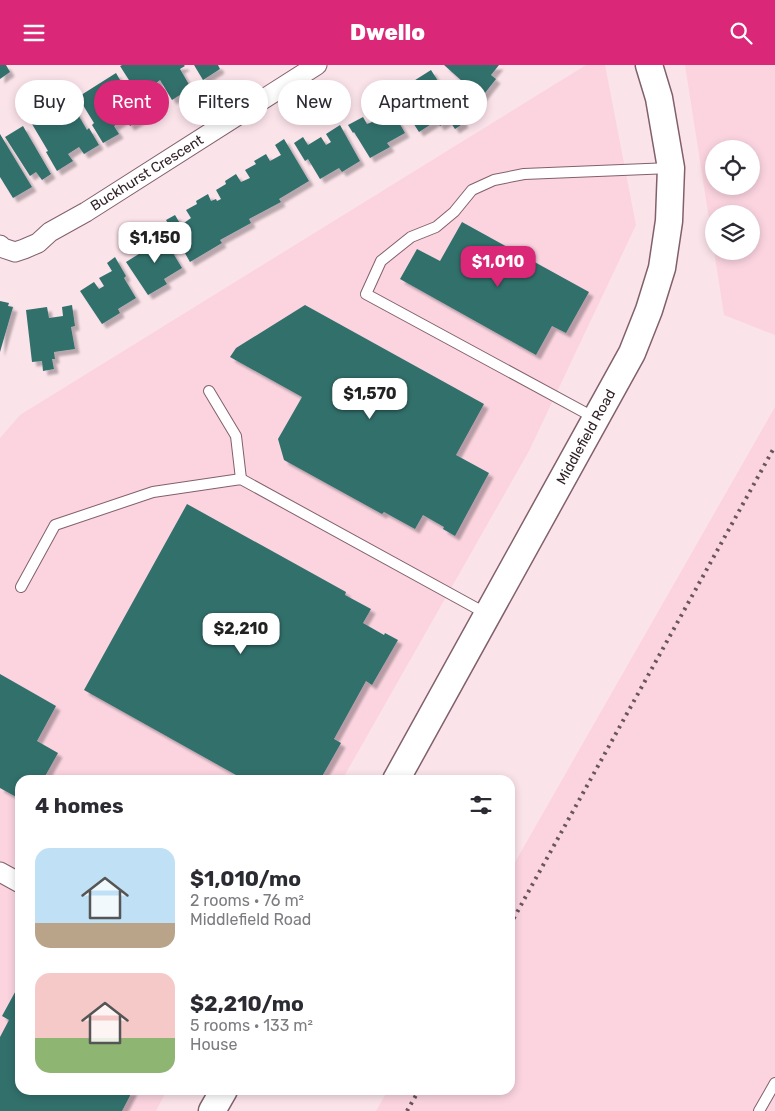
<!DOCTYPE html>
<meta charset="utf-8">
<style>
:root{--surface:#fff;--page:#f2f2f3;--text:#2b2b33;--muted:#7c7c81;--accent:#db2777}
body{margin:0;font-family:Rubik,sans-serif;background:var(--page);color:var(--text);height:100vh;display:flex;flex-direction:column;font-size:19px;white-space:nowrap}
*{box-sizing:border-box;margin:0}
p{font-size:16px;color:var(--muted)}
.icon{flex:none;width:28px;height:28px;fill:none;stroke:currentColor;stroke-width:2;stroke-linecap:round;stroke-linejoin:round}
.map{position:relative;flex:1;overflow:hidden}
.panel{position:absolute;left:15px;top:710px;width:500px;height:320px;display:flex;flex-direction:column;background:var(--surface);border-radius:15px;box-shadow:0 2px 8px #0003}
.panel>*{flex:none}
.guide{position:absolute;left:15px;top:15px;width:500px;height:45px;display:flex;gap:10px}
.controls{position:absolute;left:705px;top:75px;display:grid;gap:10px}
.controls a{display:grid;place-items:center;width:55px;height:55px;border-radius:50%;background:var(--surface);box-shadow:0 2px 8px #0003;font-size:25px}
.price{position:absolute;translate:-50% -42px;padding:0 11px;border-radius:10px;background:#fff;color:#222;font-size:16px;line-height:32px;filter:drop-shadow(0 1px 2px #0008)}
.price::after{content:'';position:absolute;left:50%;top:30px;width:15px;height:11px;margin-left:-8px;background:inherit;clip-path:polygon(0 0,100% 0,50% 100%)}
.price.selected{background:var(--accent);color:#fff}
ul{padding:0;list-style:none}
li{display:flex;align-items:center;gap:15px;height:125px;padding:0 20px}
li span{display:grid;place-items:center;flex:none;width:140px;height:100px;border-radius:15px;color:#555}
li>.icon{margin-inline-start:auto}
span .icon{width:60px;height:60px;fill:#fffc;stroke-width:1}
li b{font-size:21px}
h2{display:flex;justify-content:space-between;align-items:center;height:60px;padding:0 20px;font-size:21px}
.pill{padding:0 18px;border-radius:22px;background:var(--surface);box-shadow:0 2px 8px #0003;font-size:18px;line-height:45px}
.pill.selected{background:var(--accent);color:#fff}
header{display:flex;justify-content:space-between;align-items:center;height:65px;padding:0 20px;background:var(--accent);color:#fff;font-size:22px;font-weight:800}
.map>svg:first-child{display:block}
</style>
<header><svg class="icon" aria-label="menu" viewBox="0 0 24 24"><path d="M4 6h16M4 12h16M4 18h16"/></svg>Dwello<svg class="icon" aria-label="search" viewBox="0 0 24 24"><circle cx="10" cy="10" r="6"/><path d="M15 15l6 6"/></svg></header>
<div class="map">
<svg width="775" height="1046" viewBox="0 0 775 1046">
<defs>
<filter id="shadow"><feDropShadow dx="4.5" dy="4.5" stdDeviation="1" flood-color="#0004"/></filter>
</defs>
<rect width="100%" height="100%" fill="#fbe3ea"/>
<g fill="#fbd4e0" fill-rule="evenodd">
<polygon points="586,0 605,0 636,160 529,386 342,715 20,715 20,1025 167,1025 156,1046 0,1046 0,373 20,350"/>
<path d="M685,0H775V270L724,250ZM714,84H751V121H714ZM714,149H751V186H714Z"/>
<polygon points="775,342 775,1046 376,1046 388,1025 510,1025 510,806"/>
</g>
<g fill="#32706c" filter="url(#shadow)">
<polygon points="0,0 6,0 10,7 0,14"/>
<polygon points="122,0 184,0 185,1 180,4 191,23 172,35 160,15 155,19 161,30 154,34 160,43 150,48 120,1"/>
<polygon points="194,0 218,0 220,4 203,15"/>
<polygon points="444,0 499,0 491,10 496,14 481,33"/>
<polygon points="431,5 447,30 448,30 464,58 455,64 449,55 440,61 436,56 419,67 406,47 403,49 392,32 402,26 406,33 417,26 412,17"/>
<polygon points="116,8 133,37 136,36 145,52 130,61 125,54 114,61 119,69 103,78 92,60 94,58 78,32"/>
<polygon points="384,27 395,45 393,47 405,68 387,78 390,82 370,93 354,67 353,68 348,60 363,52 367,59 372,57 367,48 380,41 375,32"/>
<polygon points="70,36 87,65 89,63 99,80 84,89 79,82 68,89 73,96 57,106 46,87 48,86 32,59"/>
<polygon points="340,60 360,96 342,107 339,103 320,114 308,94 305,96 294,78 303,72 308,80 321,72 326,80 331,77 326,69"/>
<polygon points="23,61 51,109 42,115 36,107 30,111 5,72"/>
<polygon points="0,69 32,122 13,133 0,112"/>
<polygon points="284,74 309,116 279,134 281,137 249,154 251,158 220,175 222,178 190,197 166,155 175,150 181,160 191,153 186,145 197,139 196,136 208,129 211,136 216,134 217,136 221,134 216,125 226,119 225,116 236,109 241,117 250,113 245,105 256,99 254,96 266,89 270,96 281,90 275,80"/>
<polygon points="462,157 589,227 566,268 552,261 536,290 400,214 417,184 440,196"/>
<polygon points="162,164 173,182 170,183 182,203 164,214 167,219 148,230 126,197 158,177 153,169"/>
<polygon points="115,192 126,211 124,213 136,233 118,244 120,248 102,259 80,226 94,217 99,224 104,221 99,213 112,206 107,198"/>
<polygon points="0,236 9,238 8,241 13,242 0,287"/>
<polygon points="72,240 75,261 71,262 75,284 54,287 55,294 52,294 54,304 43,306 42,296 32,297 26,245 47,242 49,253 63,251 62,242"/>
<polygon points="305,240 484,339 456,390 489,408 455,471 443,464 444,462 423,450 415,464 384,447 382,449 284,395 278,374 302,332 230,292 236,283"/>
<polygon points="187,439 346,527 345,530 371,544 363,558 384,570 385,568 398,575 372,620 366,616 334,674 341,678 320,715 245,715 84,625"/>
<polygon points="0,609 56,641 37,676 58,688 43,715 20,715 20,734 0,723"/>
<polygon points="20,918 20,1025 133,1025 122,1046 0,1046 0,972 9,955 2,951"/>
</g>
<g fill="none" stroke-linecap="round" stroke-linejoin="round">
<g stroke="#82606b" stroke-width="12">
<g id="lane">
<polyline points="209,326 236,371 241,414"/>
<polyline points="595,353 366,229 381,196 411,172 436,162 454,147 472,125 494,115 524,109 671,103"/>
<polyline points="21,522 55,460 153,427 241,414 487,549"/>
<polyline points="759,1046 775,1018"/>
</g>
</g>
<g stroke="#82606b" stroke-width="21">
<g id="street">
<polyline points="0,180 3,183 15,187 24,184 38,178 50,167 86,147 317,0"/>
<polyline points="0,807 20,818"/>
</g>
</g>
<g stroke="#82606b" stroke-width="29">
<g id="secondary">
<polyline points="396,715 632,288 649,245 662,203 669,156 671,103 659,33 649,0"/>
<polyline points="212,1046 224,1025"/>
</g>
</g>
<use href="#lane" stroke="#fff" stroke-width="10"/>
<use href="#street" stroke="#fff" stroke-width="19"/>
<use href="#secondary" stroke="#fff" stroke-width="26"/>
<g stroke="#67565b" stroke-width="4" stroke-dasharray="2.5 5" stroke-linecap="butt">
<polyline points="510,860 775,381"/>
<polyline points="407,1046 419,1025"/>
</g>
</g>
<g text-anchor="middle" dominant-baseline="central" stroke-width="5" stroke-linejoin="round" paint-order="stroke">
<g font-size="14" fill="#322328" stroke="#fff">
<text transform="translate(147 108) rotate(-32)">Buckhurst Crescent</text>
<text transform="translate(586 372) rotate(-61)">Middlefield Road</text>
</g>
</g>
</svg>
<div class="controls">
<a><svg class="icon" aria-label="locate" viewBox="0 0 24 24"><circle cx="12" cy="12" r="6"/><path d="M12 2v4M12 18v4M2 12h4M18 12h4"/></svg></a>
<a><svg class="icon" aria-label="layers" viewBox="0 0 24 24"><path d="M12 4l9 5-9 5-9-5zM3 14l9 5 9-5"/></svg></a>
</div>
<b class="price" style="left:155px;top:199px">$1,150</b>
<b class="price selected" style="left:498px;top:223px">$1,010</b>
<b class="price" style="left:370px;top:355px">$1,570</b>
<b class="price" style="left:241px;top:590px">$2,210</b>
<div class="guide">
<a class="pill">Buy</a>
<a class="pill selected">Rent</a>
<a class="pill">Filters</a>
<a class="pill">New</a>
<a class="pill">Apartment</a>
</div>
<section class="panel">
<h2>4 homes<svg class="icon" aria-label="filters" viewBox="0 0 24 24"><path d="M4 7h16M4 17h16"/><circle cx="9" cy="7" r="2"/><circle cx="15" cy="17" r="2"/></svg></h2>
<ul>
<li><span style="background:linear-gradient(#bfe0f5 75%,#b9a48a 0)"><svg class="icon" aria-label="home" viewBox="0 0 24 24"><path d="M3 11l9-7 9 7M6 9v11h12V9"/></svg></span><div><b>$1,010/mo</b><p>2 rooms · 76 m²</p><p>Middlefield Road</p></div></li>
<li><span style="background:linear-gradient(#f6c9c9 65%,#8fb573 0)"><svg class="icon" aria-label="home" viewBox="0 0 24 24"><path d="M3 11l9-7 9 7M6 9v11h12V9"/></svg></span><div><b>$2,210/mo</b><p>5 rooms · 133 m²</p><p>House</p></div></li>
</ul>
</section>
</div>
